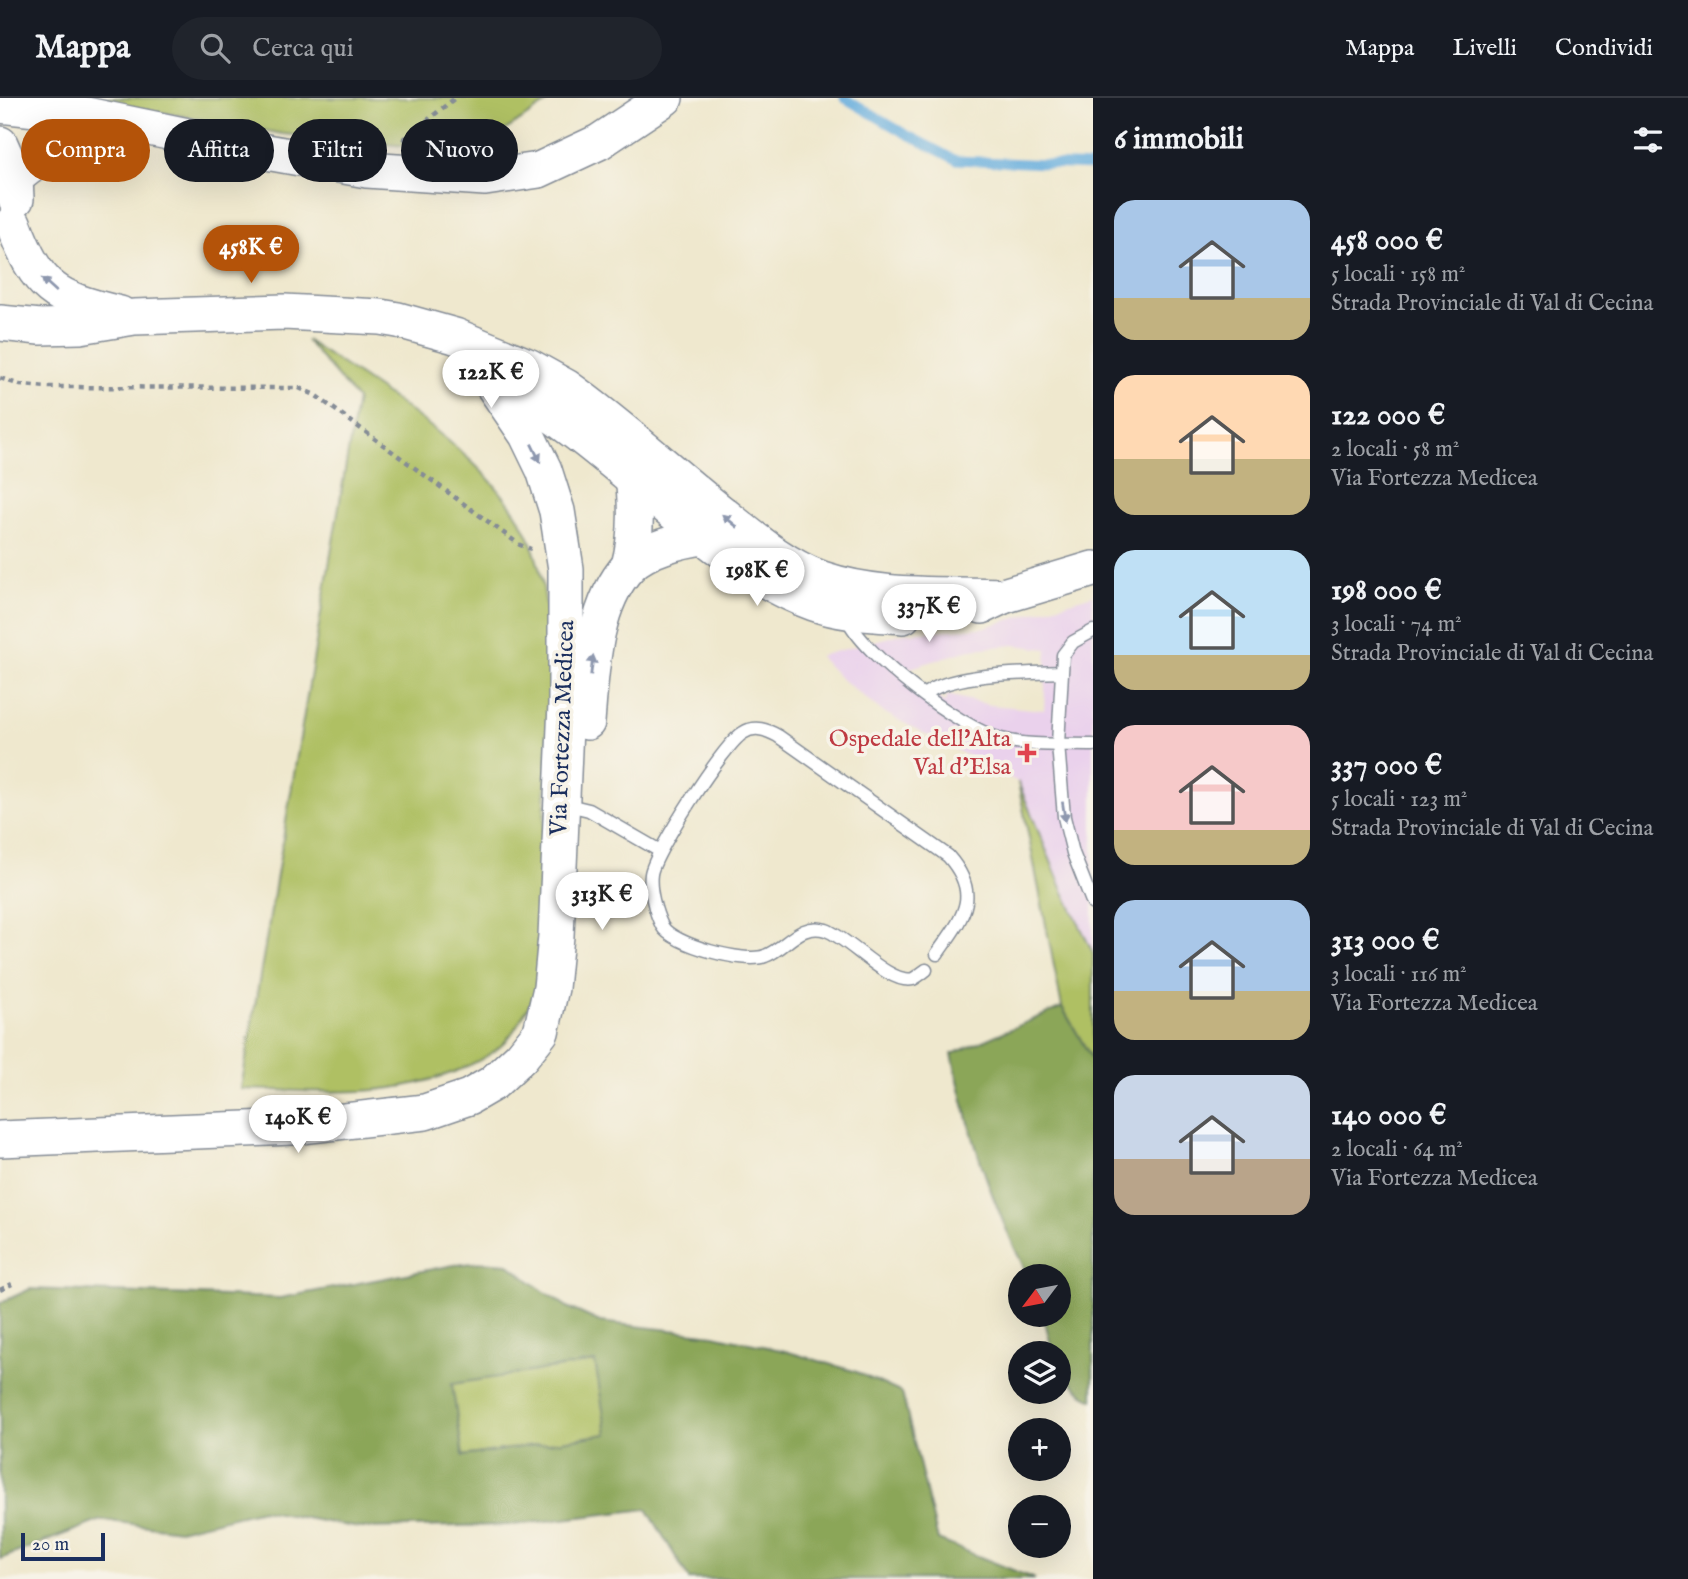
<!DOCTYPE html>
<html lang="it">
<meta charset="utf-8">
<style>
:root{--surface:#171b24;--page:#20242c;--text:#f1f3f6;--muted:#9ea1a6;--line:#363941;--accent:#b45309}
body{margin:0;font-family:"IM FELL English",serif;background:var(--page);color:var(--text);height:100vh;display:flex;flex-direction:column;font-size:26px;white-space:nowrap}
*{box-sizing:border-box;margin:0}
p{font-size:23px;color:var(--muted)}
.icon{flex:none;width:38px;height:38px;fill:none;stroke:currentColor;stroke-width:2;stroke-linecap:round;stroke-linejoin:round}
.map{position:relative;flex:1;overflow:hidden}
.sheet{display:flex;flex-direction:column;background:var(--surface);width:595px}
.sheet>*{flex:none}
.hud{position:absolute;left:21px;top:21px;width:665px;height:63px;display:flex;gap:14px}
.needle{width:46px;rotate:238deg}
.tools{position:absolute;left:1008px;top:1166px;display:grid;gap:14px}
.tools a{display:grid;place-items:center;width:63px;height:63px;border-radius:50%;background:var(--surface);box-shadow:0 7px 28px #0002;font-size:35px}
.scale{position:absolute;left:21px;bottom:18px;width:84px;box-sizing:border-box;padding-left:7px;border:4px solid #1b2f5e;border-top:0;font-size:19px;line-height:24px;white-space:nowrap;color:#1b2f5e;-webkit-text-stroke:5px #f7f3e8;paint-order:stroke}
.price{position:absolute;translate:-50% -60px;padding:0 16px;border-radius:24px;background:#fff;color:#222;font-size:23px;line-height:46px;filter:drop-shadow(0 2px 4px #0008)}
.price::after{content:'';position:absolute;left:50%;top:42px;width:21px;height:16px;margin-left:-10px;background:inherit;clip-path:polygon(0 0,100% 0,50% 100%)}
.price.on{background:var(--accent);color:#fff}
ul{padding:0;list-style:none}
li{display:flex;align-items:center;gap:21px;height:175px;padding:0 21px}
li span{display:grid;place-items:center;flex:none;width:196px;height:140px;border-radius:21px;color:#555}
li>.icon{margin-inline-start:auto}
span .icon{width:84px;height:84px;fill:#fffc;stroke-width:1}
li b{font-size:30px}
h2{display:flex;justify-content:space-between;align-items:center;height:84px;padding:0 21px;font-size:30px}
.chip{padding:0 24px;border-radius:32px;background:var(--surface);box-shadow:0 7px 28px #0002;font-size:24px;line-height:63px}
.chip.on{background:var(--accent);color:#fff}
header{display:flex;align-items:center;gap:42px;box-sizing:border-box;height:98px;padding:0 35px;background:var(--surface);border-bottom:2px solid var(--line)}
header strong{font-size:33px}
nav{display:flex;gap:38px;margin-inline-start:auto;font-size:24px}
.search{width:490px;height:63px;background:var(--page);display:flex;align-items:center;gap:18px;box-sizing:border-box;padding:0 24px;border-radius:38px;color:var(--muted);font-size:26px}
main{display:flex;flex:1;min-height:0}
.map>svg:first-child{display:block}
</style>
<header>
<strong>Mappa</strong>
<div class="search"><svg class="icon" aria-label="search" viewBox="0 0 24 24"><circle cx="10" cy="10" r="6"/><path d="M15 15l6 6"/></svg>Cerca qui</div>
<nav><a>Mappa</a><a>Livelli</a><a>Condividi</a></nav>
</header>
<main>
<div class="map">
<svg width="1093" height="1481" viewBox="0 0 1093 1481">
<rect width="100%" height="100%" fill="#f7f3e8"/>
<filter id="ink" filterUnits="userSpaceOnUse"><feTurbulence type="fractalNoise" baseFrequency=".0143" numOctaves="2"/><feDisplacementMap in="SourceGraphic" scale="14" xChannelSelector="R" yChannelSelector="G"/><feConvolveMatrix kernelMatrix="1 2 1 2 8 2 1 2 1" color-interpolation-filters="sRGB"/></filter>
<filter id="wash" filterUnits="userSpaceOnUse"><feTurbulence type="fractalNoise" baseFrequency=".00686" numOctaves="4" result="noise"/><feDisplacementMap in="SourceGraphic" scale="28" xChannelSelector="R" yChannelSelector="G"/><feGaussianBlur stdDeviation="1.57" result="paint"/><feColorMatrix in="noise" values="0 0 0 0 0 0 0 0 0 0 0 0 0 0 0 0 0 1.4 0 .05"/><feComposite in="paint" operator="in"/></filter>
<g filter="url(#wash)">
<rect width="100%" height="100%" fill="#efe8ce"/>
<path fill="#ead1ec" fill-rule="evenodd" d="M1093,497V855L1062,790L1018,684L883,614L840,580L819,558L904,535L982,530ZM1014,547L1047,551L1044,612L990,607L947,597L945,605L901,573L972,551Z"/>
<g fill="#afc063" stroke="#657860" stroke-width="2">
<polygon points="81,0 554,0 504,33 464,47 425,50 283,36"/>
<path d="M306,242C376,290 492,358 528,437C547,480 549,532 551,578L536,894C527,912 518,929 505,944C492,957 475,965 459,972C385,1002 319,993 241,991L357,301Z"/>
<polygon points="1018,684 1062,790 1093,855 1093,963 1062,909"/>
<polygon points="596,1263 607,1336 463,1358 451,1286"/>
</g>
<g fill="#8ba659" stroke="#536a5c" stroke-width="2" fill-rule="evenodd">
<path d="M1062,909L1093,963V1302L1085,1298L1059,1271V1255H1053L1043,1216H1059V1178H1028C990,1102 970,1038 952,956Z"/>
<path d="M482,1164L508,1166L539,1190L569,1210L600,1224L714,1237L785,1253L854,1273L902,1295L938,1442L1035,1481H689L647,1411L513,1427L359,1430L262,1412L179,1432L101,1422L0,1461V1205L30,1191L280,1200L454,1167ZM595,1264L607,1336L463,1358L452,1286Z"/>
</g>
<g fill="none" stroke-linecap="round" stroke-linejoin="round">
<polyline stroke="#67aedd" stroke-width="9" points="844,0 904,35 956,62 1093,68"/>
</g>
</g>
<g filter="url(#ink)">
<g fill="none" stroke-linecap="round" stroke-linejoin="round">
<g stroke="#858c96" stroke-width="15">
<g id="service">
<path d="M846,518C863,558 959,629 1001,641C1030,649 1063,646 1093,647"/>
<polyline points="1093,533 1073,544 1063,557 1058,646 1064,719 1073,755 1093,806"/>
<path d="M924,597C951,574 1025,576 1061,574"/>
<polyline points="564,706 589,712 660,753"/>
<path d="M926,872C922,875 917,879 913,881C889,887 849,840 826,832C799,824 787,850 765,858C746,866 672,847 662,828C655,814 649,791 651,776C654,755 724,646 743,635C755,627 767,632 778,638L948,758C983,798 962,820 937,856"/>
</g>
</g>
<g stroke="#858c96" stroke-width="38">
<g id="secondary">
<polyline points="0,7 81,16 261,53 367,72 485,80 539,72 599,44 665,0"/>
<polyline points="0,46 15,80 16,101"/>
<path d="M15,80C51,50 79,39 124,29"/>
<path d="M13,125C38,191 53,200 120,216"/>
<path d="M0,225L40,229L80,228L134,219L284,214L380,219L398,222L455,238L530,269L566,289C621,328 671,375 724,417C755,442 785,468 822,481C881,501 942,495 1003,498"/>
<path d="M496,282C566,320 626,376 688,426C727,457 766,488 814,505C842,515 873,516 903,518"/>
<path d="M629,468C638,435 636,401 632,368"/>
<polyline points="982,508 1003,498 1093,471"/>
<path d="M587,624C591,574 593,507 629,468C645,451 681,442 704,439"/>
<polyline points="0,1041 292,1029 425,1014 469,999 493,985 521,959 541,934 551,890 556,838 566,606 566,471 557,413 544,372 527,337 486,277"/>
</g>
</g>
<g stroke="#858c96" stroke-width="4.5" stroke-dasharray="5 5" stroke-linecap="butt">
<polyline points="403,42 455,0"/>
<polyline points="0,280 20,287 49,289 299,290 315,297 520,447 531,451"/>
<polyline points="0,1192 12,1186"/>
</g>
<use href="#service" stroke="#fff" stroke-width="12"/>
<use href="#secondary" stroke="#fff" stroke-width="35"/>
</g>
<defs><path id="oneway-solid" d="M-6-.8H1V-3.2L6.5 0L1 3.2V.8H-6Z" transform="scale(1.75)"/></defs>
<g fill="#8d97ae">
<use href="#oneway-solid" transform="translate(49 187) rotate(-138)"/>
<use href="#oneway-solid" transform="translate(536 355) rotate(64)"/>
<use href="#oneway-solid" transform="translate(730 423) rotate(-141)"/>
<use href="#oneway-solid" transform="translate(592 567) rotate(-83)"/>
<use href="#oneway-solid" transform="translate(1064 714) rotate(81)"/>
</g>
</g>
<path fill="#e0444e" stroke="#f7f3e8" stroke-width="2.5" d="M1023.5 644.5h7v7h7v7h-7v7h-7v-7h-7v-7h7z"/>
<g text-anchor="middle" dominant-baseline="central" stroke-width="7" stroke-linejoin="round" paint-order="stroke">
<g font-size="24" fill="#1b2f5e" stroke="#f7f3e8">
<text transform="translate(563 630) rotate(-88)">Via Fortezza Medicea</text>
</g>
<g font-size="24" fill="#be3a42" stroke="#f7f3e8" text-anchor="end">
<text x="1011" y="641">Ospedale dell'Alta<tspan x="1011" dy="28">Val d'Elsa</tspan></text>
</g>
</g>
</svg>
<div class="tools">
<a><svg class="needle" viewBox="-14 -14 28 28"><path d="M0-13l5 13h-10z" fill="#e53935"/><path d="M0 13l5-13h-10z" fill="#9ea1a6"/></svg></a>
<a><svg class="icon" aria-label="layers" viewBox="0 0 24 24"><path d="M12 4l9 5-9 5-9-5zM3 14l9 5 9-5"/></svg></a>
<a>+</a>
<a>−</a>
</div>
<div class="scale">20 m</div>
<b class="price on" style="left:251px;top:187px">458K €</b>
<b class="price" style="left:491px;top:312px">122K €</b>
<b class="price" style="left:757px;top:510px">198K €</b>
<b class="price" style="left:929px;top:546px">337K €</b>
<b class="price" style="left:602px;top:834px">313K €</b>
<b class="price" style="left:298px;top:1057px">140K €</b>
<div class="hud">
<a class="chip on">Compra</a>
<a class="chip">Affitta</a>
<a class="chip">Filtri</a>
<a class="chip">Nuovo</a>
</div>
</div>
<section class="sheet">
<h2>6 immobili<svg class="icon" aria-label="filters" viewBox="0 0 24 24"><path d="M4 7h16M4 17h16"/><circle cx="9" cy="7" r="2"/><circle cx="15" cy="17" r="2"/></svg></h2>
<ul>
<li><span style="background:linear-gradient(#a9c7e8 70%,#c2b280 0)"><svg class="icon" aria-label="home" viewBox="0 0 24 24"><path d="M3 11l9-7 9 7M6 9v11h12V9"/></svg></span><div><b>458 000 €</b><p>5 locali · 158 m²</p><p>Strada Provinciale di Val di Cecina</p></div></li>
<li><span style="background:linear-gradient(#ffd9b3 60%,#c2b280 0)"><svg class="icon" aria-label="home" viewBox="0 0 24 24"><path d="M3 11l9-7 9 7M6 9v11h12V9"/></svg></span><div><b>122 000 €</b><p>2 locali · 58 m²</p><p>Via Fortezza Medicea</p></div></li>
<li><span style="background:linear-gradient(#bfe0f5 75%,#c2b280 0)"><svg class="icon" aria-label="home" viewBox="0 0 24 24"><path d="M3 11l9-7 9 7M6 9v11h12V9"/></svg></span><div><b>198 000 €</b><p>3 locali · 74 m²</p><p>Strada Provinciale di Val di Cecina</p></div></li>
<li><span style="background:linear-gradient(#f6c9c9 75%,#c2b280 0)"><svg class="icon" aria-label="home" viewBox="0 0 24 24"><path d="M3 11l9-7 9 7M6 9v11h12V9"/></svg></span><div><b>337 000 €</b><p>5 locali · 123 m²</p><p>Strada Provinciale di Val di Cecina</p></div></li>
<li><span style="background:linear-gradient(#a9c7e8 65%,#c2b280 0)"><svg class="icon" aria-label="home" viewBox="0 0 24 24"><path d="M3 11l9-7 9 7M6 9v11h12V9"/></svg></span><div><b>313 000 €</b><p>3 locali · 116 m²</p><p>Via Fortezza Medicea</p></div></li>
<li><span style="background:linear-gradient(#c9d6e8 60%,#b9a48a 0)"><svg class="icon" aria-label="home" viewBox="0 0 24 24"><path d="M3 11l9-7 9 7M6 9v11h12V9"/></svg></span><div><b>140 000 €</b><p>2 locali · 64 m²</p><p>Via Fortezza Medicea</p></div></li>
</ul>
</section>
</main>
